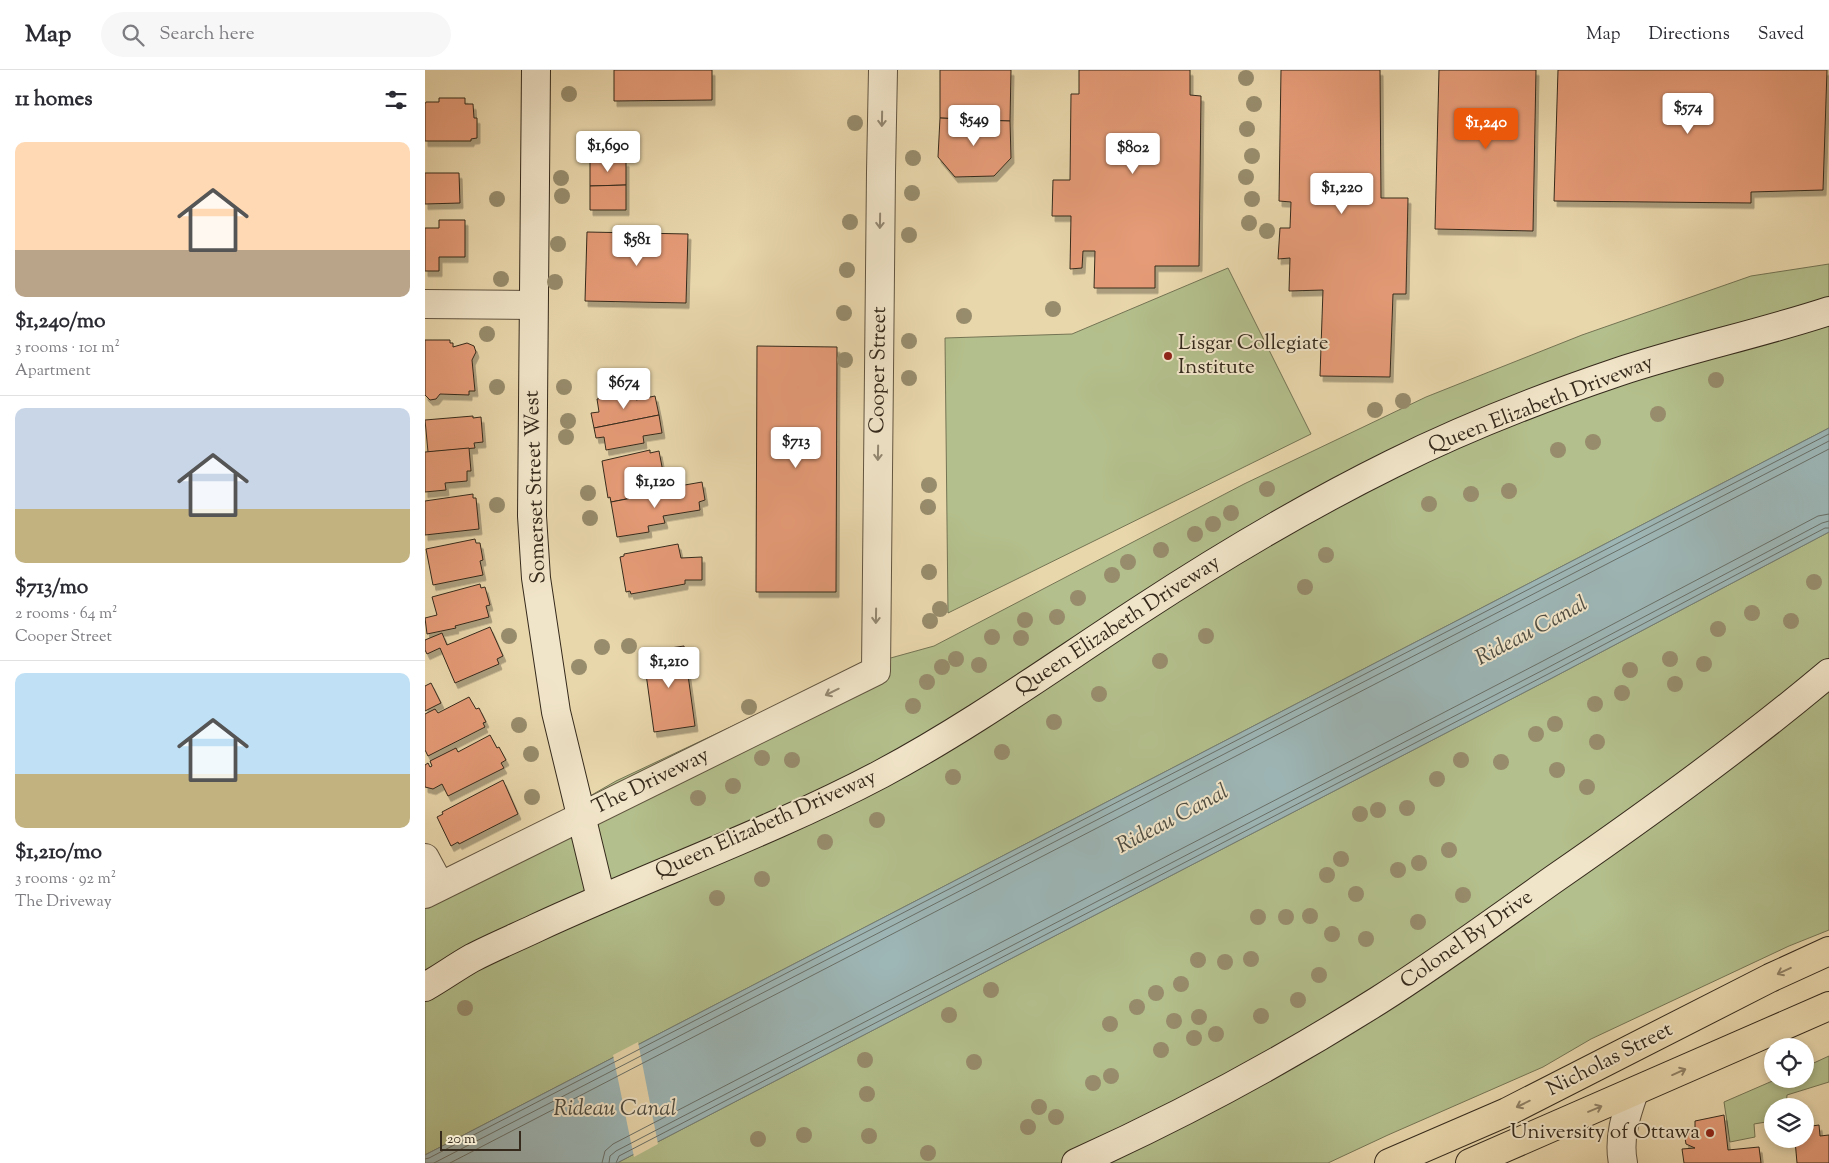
<!DOCTYPE html>
<meta charset="utf-8">
<style>
:root{--surface:#fff;--page:#f7f7f7;--text:#2b2b33;--muted:#7c7c81;--line:#e1e1e2;--accent:#ea580c}
body{margin:0;font-family:"Sorts Mill Goudy",serif;background:var(--page);color:var(--text);height:100vh;display:flex;flex-direction:column;font-size:19px;white-space:nowrap}
*{box-sizing:border-box;margin:0}
p{font-size:16px;color:var(--muted)}
.icon{flex:none;width:28px;height:28px;fill:none;stroke:currentColor;stroke-width:2;stroke-linecap:round;stroke-linejoin:round}
.map{position:relative;flex:1;overflow:hidden}
.side{display:flex;flex-direction:column;background:var(--surface);width:425px}
.side>*{flex:none}
.tools{position:absolute;left:1339px;top:968px;display:grid;gap:10px}
.tools a{display:grid;place-items:center;width:50px;height:50px;border-radius:50%;background:var(--surface);box-shadow:0 2px 8px #0003;font-size:25px}
.scale{position:absolute;left:15px;bottom:12px;width:81px;box-sizing:border-box;padding-left:5px;border:2px solid #352a1c;border-top:0;font-size:14px;line-height:18px;white-space:nowrap;color:#352a1c;-webkit-text-stroke:4px #f1e5c9;paint-order:stroke}
.price{position:absolute;translate:-50% -42px;padding:0 11px;border-radius:5px;background:#fff;color:#222;font-size:16px;line-height:32px;filter:drop-shadow(0 1px 2px #0008)}
.price::after{content:'';position:absolute;left:50%;top:30px;width:15px;height:11px;margin-left:-8px;background:inherit;clip-path:polygon(0 0,100% 0,50% 100%)}
.price.current{background:var(--accent);color:#fff}
ul{padding:0;list-style:none}
li{display:grid;align-content:center;gap:10px;height:265px;padding:0 15px}
li+li{border-top:1px solid var(--line)}
li span{display:grid;place-items:center;height:155px;border-radius:10px;color:#555}
li>.icon{margin-inline-start:auto}
span .icon{width:90px;height:90px;fill:#fffc;stroke-width:1}
li b{font-size:21px}
h2{display:flex;justify-content:space-between;align-items:center;height:60px;padding:0 15px;font-size:21px}
header{display:flex;align-items:center;gap:30px;box-sizing:border-box;height:70px;padding:0 25px;background:var(--surface);border-bottom:1px solid var(--line)}
header strong{font-size:24px}
nav{display:flex;gap:28px;margin-inline-start:auto;font-size:18px}
.search{width:350px;height:45px;background:var(--page);display:flex;align-items:center;gap:12px;box-sizing:border-box;padding:0 18px;border-radius:28px;color:var(--muted);font-size:19px}
main{display:flex;flex:1;min-height:0}
.map>svg:first-child{display:block}
</style>
<header>
<strong>Map</strong>
<div class="search"><svg class="icon" aria-label="search" viewBox="0 0 24 24"><circle cx="10" cy="10" r="6"/><path d="M15 15l6 6"/></svg>Search here</div>
<nav><a>Map</a><a>Directions</a><a>Saved</a></nav>
</header>
<main>
<section class="side">
<h2>11 homes<svg class="icon" aria-label="filters" viewBox="0 0 24 24"><path d="M4 7h16M4 17h16"/><circle cx="9" cy="7" r="2"/><circle cx="15" cy="17" r="2"/></svg></h2>
<ul>
<li><span style="background:linear-gradient(#ffd9b3 70%,#b9a48a 0)"><svg class="icon" aria-label="home" viewBox="0 0 24 24"><path d="M3 11l9-7 9 7M6 9v11h12V9"/></svg></span><div><b>$1,240/mo</b><p>3 rooms · 101 m²</p><p>Apartment</p></div></li>
<li><span style="background:linear-gradient(#c9d6e8 65%,#c2b280 0)"><svg class="icon" aria-label="home" viewBox="0 0 24 24"><path d="M3 11l9-7 9 7M6 9v11h12V9"/></svg></span><div><b>$713/mo</b><p>2 rooms · 64 m²</p><p>Cooper Street</p></div></li>
<li><span style="background:linear-gradient(#bfe0f5 65%,#c2b280 0)"><svg class="icon" aria-label="home" viewBox="0 0 24 24"><path d="M3 11l9-7 9 7M6 9v11h12V9"/></svg></span><div><b>$1,210/mo</b><p>3 rooms · 92 m²</p><p>The Driveway</p></div></li>
</ul>
</section>
<div class="map">
<svg width="1404" height="1093" viewBox="0 0 1404 1093">
<defs>
<filter id="shadow"><feDropShadow dx="3" dy="5.5" stdDeviation="0" flood-color="#0004"/></filter>
</defs>
<rect width="100%" height="100%" fill="#e9d7ac"/>
<filter id="stains"><feTurbulence type="fractalNoise" baseFrequency=".004" numOctaves="4"/><feColorMatrix values="0 0 0 0 .2 0 0 0 0 .09 0 0 0 0 .02 0 0 0 .5 -.17"/></filter>
<radialGradient id="worn" r=".72"><stop offset=".6" stop-color="#630" stop-opacity="0"/><stop offset="1" stop-color="#630" stop-opacity=".3"/></radialGradient>
<g fill="#b3bf8c" stroke="#747454">
<polygon points="1404,194 1404,358 0,1085 0,821 191,711 433,597 509,576 819,414 1001,327 1157,265 1326,206"/>
<polygon points="803,198 886,364 523,543 520,268 647,264"/>
<polygon points="1404,462 1404,860 1364,876 1166,969 1118,997 963,1065 903,1093 192,1093 1127,608"/>
<polygon points="1404,986 1404,1012 1362,1025 1361,1036 1348,1036 1347,1051 1329,1054 1330,1067 1305,1072 1299,1032 1352,1009 1380,1009 1380,997"/>
</g>
<polygon fill="#9db6b6" stroke="#737e78" points="1404,358 1404,462 1127,608 192,1093 0,1093 0,1085"/>
<polygon fill="#e9d7ac" points="213,972 233,1074 209,1087 188,985"/>
<g fill="none" stroke-linecap="round" stroke-linejoin="round">
<g stroke="#697069" stroke-width="1">
<polyline points="0,1089 4,1088 1404,364"/>
<polyline points="9,1093 1404,371"/>
<polyline points="25,1093 1404,379"/>
<polyline points="177,1093 180,1081 188,1074 1118,591 1393,446 1404,444"/>
<polyline points="184,1093 185,1086 191,1081 1122,598 1397,453 1404,451"/>
<polyline points="191,1093 194,1086 1125,603 1400,458 1404,458"/>
</g>
</g>
<g fill="#e59b77" stroke="#352a1c" filter="url(#shadow)">
<polygon points="189,0 287,0 287,30 189,31"/>
<polygon points="515,0 586,0 585,51 556,50 556,56 536,57 537,49 515,48"/>
<polygon points="654,0 765,0 765,25 776,26 774,196 730,196 730,218 669,218 670,181 658,181 657,198 645,199 646,146 627,146 628,110 645,110 646,24 654,24"/>
<polygon points="856,0 955,0 956,128 983,128 981,224 968,224 965,307 895,306 898,220 864,221 865,188 853,189 855,158 865,158 866,132 854,131"/>
<polygon points="1014,0 1111,0 1108,161 1010,159"/>
<polygon points="1133,0 1402,0 1398,120 1326,122 1326,133 1129,131"/>
<polygon points="14,28 40,28 40,34 48,34 49,48 52,48 52,68 46,69 46,71 0,71 0,34 1,32 14,32"/>
<polygon points="515,48 537,49 536,57 556,56 556,50 585,51 586,88 569,106 530,107 513,87"/>
<polygon points="165,91 201,91 201,115 165,116"/>
<polygon points="0,103 34,103 35,133 0,134"/>
<polygon points="201,115 201,140 165,140 165,116"/>
<polygon points="14,150 40,150 40,187 14,187 14,201 0,201 0,158 14,158"/>
<polygon points="162,162 263,164 261,233 160,231"/>
<polygon points="0,270 25,270 25,273 28,273 28,277 42,273 49,276 51,282 47,290 50,321 44,321 44,325 15,324 11,329 5,330 0,325"/>
<polygon points="332,276 412,277 411,522 331,522"/>
<polygon points="210,322 211,330 230,326 234,345 169,358 166,343 174,342 172,329"/>
<polygon points="234,345 237,363 218,366 219,373 181,380 179,367 171,368 169,358"/>
<polygon points="48,346 48,348 56,347 58,372 49,373 50,378 3,382 0,350"/>
<polygon points="44,378 46,401 42,401 42,411 20,413 21,420 0,422 0,382"/>
<polygon points="225,380 225,383 234,381 238,402 248,400 252,419 186,432 185,427 183,428 177,391"/>
<polygon points="277,412 280,430 274,432 275,440 238,446 240,453 223,456 224,462 192,467 186,432 254,419 254,416"/>
<polygon points="48,424 48,428 51,428 54,459 0,465 0,431"/>
<polygon points="50,469 51,473 55,473 58,490 55,491 58,505 8,515 1,479"/>
<polygon points="253,474 256,488 277,487 277,510 260,510 260,514 206,524 205,521 201,522 195,487 199,486 199,484"/>
<polygon points="55,514 56,518 60,517 65,535 61,536 64,547 30,556 31,558 2,564 0,548 12,545 7,527"/>
<polygon points="65,557 78,586 72,589 74,594 30,613 15,578 2,584 0,580 0,570 17,563 22,575"/>
<polygon points="259,576 270,656 229,662 218,582"/>
<polygon points="6,613 16,633 0,641 0,616"/>
<polygon points="44,627 51,639 54,638 61,652 58,653 60,657 3,686 0,680 0,644 10,639 13,643"/>
<polygon points="65,665 72,678 74,677 81,690 76,693 79,698 23,726 17,714 8,719 0,717 0,695 3,693 5,697 7,696 5,691 31,678 33,682"/>
<polygon points="78,710 93,744 34,774 33,772 26,776 12,747 18,744 17,742"/>
<polygon points="1299,1045 1303,1080 1334,1077 1336,1093 1259,1093 1257,1079 1270,1078 1261,1074 1260,1068 1264,1063 1264,1059 1270,1058 1270,1051"/>
<polygon points="1394,1055 1395,1066 1404,1065 1404,1093 1372,1093 1370,1070 1380,1069 1380,1057"/>
</g>
<g fill="none" stroke-linecap="round" stroke-linejoin="round">
<g stroke="#625540" stroke-width="30">
<g id="street">
<polyline points="0,234 108,235"/>
<polyline points="0,788 15,816"/>
<polyline points="0,824 451,601 456,102 458,0"/>
<path d="M1198,1093C1193,1068 1201,1045 1209,1022"/>
</g>
</g>
<g stroke="#352a1c" stroke-width="30">
<g id="secondary">
<polyline points="111,0 107,446 111,508 131,642 176,828"/>
<path d="M0,917C16,908 31,897 47,888C68,877 90,868 111,858C225,805 344,763 456,704C546,656 629,596 715,540C796,487 880,437 967,394C1039,358 1116,328 1193,302C1262,279 1334,264 1404,241"/>
<path d="M651,1093C753,1047 859,990 954,930C1014,892 1071,850 1129,809C1223,744 1316,677 1404,603"/>
</g>
</g>
<g stroke="#352a1c" stroke-width="30">
<g id="primary">
<polyline points="964,1093 1082,1042 1345,908 1404,881"/>
<polyline points="1045,1093 1404,936"/>
</g>
</g>
<use href="#street" stroke="#f1e5c9" stroke-width="28"/>
<use href="#secondary" stroke="#f1e5c9" stroke-width="28"/>
<use href="#primary" stroke="#e9d7ac" stroke-width="28"/>
</g>
<g fill="#978c6c">
<circle cx="821" cy="8" r="8"/>
<circle cx="144" cy="24" r="8"/>
<circle cx="829" cy="34" r="8"/>
<circle cx="430" cy="53" r="8"/>
<circle cx="822" cy="59" r="8"/>
<circle cx="827" cy="86" r="8"/>
<circle cx="488" cy="88" r="8"/>
<circle cx="821" cy="107" r="8"/>
<circle cx="136" cy="108" r="8"/>
<circle cx="487" cy="123" r="8"/>
<circle cx="137" cy="126" r="8"/>
<circle cx="72" cy="129" r="8"/>
<circle cx="827" cy="129" r="8"/>
<circle cx="425" cy="152" r="8"/>
<circle cx="824" cy="153" r="8"/>
<circle cx="842" cy="161" r="8"/>
<circle cx="484" cy="165" r="8"/>
<circle cx="133" cy="174" r="8"/>
<circle cx="422" cy="200" r="8"/>
<circle cx="76" cy="209" r="8"/>
<circle cx="130" cy="212" r="8"/>
<circle cx="628" cy="239" r="8"/>
<circle cx="419" cy="243" r="8"/>
<circle cx="539" cy="246" r="8"/>
<circle cx="62" cy="264" r="8"/>
<circle cx="484" cy="271" r="8"/>
<circle cx="420" cy="290" r="8"/>
<circle cx="484" cy="308" r="8"/>
<circle cx="1291" cy="310" r="8"/>
<circle cx="72" cy="317" r="8"/>
<circle cx="139" cy="317" r="8"/>
<circle cx="978" cy="331" r="8"/>
<circle cx="950" cy="340" r="8"/>
<circle cx="1233" cy="344" r="8"/>
<circle cx="143" cy="351" r="8"/>
<circle cx="141" cy="367" r="8"/>
<circle cx="1168" cy="372" r="8"/>
<circle cx="1133" cy="380" r="8"/>
<circle cx="504" cy="415" r="8"/>
<circle cx="842" cy="419" r="8"/>
<circle cx="1084" cy="421" r="8"/>
<circle cx="163" cy="423" r="8"/>
<circle cx="1046" cy="424" r="8"/>
<circle cx="1004" cy="434" r="8"/>
<circle cx="72" cy="435" r="8"/>
<circle cx="503" cy="437" r="8"/>
<circle cx="806" cy="443" r="8"/>
<circle cx="165" cy="448" r="8"/>
<circle cx="788" cy="454" r="8"/>
<circle cx="770" cy="464" r="8"/>
<circle cx="736" cy="480" r="8"/>
<circle cx="901" cy="485" r="8"/>
<circle cx="703" cy="492" r="8"/>
<circle cx="504" cy="502" r="8"/>
<circle cx="687" cy="505" r="8"/>
<circle cx="1389" cy="512" r="8"/>
<circle cx="880" cy="517" r="8"/>
<circle cx="653" cy="528" r="8"/>
<circle cx="515" cy="539" r="8"/>
<circle cx="1327" cy="543" r="8"/>
<circle cx="632" cy="547" r="8"/>
<circle cx="600" cy="550" r="8"/>
<circle cx="505" cy="551" r="8"/>
<circle cx="1366" cy="551" r="8"/>
<circle cx="1293" cy="559" r="8"/>
<circle cx="84" cy="566" r="8"/>
<circle cx="781" cy="566" r="8"/>
<circle cx="567" cy="567" r="8"/>
<circle cx="596" cy="568" r="8"/>
<circle cx="204" cy="576" r="8"/>
<circle cx="177" cy="577" r="8"/>
<circle cx="531" cy="589" r="8"/>
<circle cx="1245" cy="589" r="8"/>
<circle cx="735" cy="591" r="8"/>
<circle cx="1279" cy="594" r="8"/>
<circle cx="554" cy="595" r="8"/>
<circle cx="154" cy="597" r="8"/>
<circle cx="517" cy="597" r="8"/>
<circle cx="1205" cy="600" r="8"/>
<circle cx="502" cy="612" r="8"/>
<circle cx="1250" cy="614" r="8"/>
<circle cx="1197" cy="623" r="8"/>
<circle cx="674" cy="624" r="8"/>
<circle cx="1170" cy="634" r="8"/>
<circle cx="488" cy="636" r="8"/>
<circle cx="324" cy="637" r="8"/>
<circle cx="629" cy="652" r="8"/>
<circle cx="1130" cy="654" r="8"/>
<circle cx="94" cy="655" r="8"/>
<circle cx="1111" cy="664" r="8"/>
<circle cx="1172" cy="672" r="8"/>
<circle cx="577" cy="682" r="8"/>
<circle cx="106" cy="684" r="8"/>
<circle cx="337" cy="688" r="8"/>
<circle cx="367" cy="690" r="8"/>
<circle cx="1036" cy="690" r="8"/>
<circle cx="1076" cy="692" r="8"/>
<circle cx="1132" cy="700" r="8"/>
<circle cx="528" cy="707" r="8"/>
<circle cx="1012" cy="709" r="8"/>
<circle cx="308" cy="716" r="8"/>
<circle cx="1162" cy="717" r="8"/>
<circle cx="107" cy="727" r="8"/>
<circle cx="273" cy="728" r="8"/>
<circle cx="982" cy="738" r="8"/>
<circle cx="953" cy="740" r="8"/>
<circle cx="935" cy="744" r="8"/>
<circle cx="452" cy="750" r="8"/>
<circle cx="400" cy="772" r="8"/>
<circle cx="1024" cy="780" r="8"/>
<circle cx="916" cy="789" r="8"/>
<circle cx="994" cy="793" r="8"/>
<circle cx="973" cy="800" r="8"/>
<circle cx="902" cy="805" r="8"/>
<circle cx="337" cy="809" r="8"/>
<circle cx="931" cy="824" r="8"/>
<circle cx="1038" cy="825" r="8"/>
<circle cx="292" cy="828" r="8"/>
<circle cx="885" cy="846" r="8"/>
<circle cx="833" cy="847" r="8"/>
<circle cx="861" cy="847" r="8"/>
<circle cx="993" cy="852" r="8"/>
<circle cx="907" cy="864" r="8"/>
<circle cx="941" cy="869" r="8"/>
<circle cx="826" cy="889" r="8"/>
<circle cx="773" cy="890" r="8"/>
<circle cx="800" cy="892" r="8"/>
<circle cx="894" cy="905" r="8"/>
<circle cx="756" cy="914" r="8"/>
<circle cx="566" cy="920" r="8"/>
<circle cx="731" cy="923" r="8"/>
<circle cx="873" cy="930" r="8"/>
<circle cx="712" cy="937" r="8"/>
<circle cx="40" cy="938" r="8"/>
<circle cx="524" cy="945" r="8"/>
<circle cx="836" cy="946" r="8"/>
<circle cx="774" cy="947" r="8"/>
<circle cx="749" cy="951" r="8"/>
<circle cx="685" cy="954" r="8"/>
<circle cx="791" cy="964" r="8"/>
<circle cx="769" cy="968" r="8"/>
<circle cx="736" cy="980" r="8"/>
<circle cx="440" cy="990" r="8"/>
<circle cx="549" cy="992" r="8"/>
<circle cx="686" cy="1006" r="8"/>
<circle cx="668" cy="1013" r="8"/>
<circle cx="442" cy="1024" r="8"/>
<circle cx="614" cy="1037" r="8"/>
<circle cx="631" cy="1047" r="8"/>
<circle cx="603" cy="1057" r="8"/>
<circle cx="379" cy="1065" r="8"/>
<circle cx="444" cy="1066" r="8"/>
<circle cx="333" cy="1069" r="8"/>
<circle cx="503" cy="1083" r="8"/>
</g>
<defs><path id="oneway-shaft" d="M-6 0H5M1.5-3L5.5 0L1.5 3" fill="none" stroke-width="1.6" stroke-linecap="round" stroke-linejoin="round" transform="scale(1.25)"/></defs>
<g stroke="#938872">
<use href="#oneway-shaft" transform="translate(457 49) rotate(91)"/>
<use href="#oneway-shaft" transform="translate(455 151) rotate(91)"/>
<use href="#oneway-shaft" transform="translate(453 383) rotate(91)"/>
<use href="#oneway-shaft" transform="translate(451 546) rotate(91)"/>
<use href="#oneway-shaft" transform="translate(407 622) rotate(154)"/>
</g>
<g stroke="#8f8064">
<use href="#oneway-shaft" transform="translate(1359 901) rotate(155)"/>
<use href="#oneway-shaft" transform="translate(1254 1002) rotate(-24)"/>
<use href="#oneway-shaft" transform="translate(1098 1034) rotate(154)"/>
<use href="#oneway-shaft" transform="translate(1170 1039) rotate(-23)"/>
</g>
<g fill="#8f2418" stroke="#f1e5c9" stroke-width="2">
<circle cx="743" cy="286" r="5"/>
<circle cx="1285" cy="1063" r="5"/>
</g>
<g text-anchor="middle" dominant-baseline="central" stroke-width="4" stroke-linejoin="round" paint-order="stroke">
<g font-size="21" fill="#352a1c" stroke="#f1e5c9" text-anchor="start">
<text x="753" y="274">Lisgar Collegiate<tspan x="753" dy="24">Institute</tspan></text>
<text x="1275" y="1063" text-anchor="end">University of Ottawa</text>
</g>
<g font-size="21" fill="#352a1c" stroke="#f1e5c9">
<text transform="translate(454 300) rotate(-89)">Cooper Street</text>
<text transform="translate(1116 335) rotate(-21)">Queen Elizabeth Driveway</text>
<text transform="translate(111 417) rotate(-92)">Somerset Street West</text>
<text transform="translate(693 556) rotate(-33)">Queen Elizabeth Driveway</text>
<text transform="translate(226 712) rotate(-26)">The Driveway</text>
<text transform="translate(341 755) rotate(-24)">Queen Elizabeth Driveway</text>
<text transform="translate(1042 870) rotate(-35)">Colonel By Drive</text>
<text transform="translate(1185 990) rotate(-27)">Nicholas Street</text>
</g>
<g font-size="22" font-style="italic" fill="#4f4d42" stroke="#f1e5c9">
<text transform="translate(1107 562) rotate(-28)">Rideau Canal</text>
<text transform="translate(748 750) rotate(-28)">Rideau Canal</text>
<text x="190" y="1040">Rideau Canal</text>
</g>
</g>
<rect width="100%" height="100%" filter="url(#stains)"/>
<rect width="100%" height="100%" fill="url(#worn)"/>
</svg>
<div class="tools">
<a><svg class="icon" aria-label="locate" viewBox="0 0 24 24"><circle cx="12" cy="12" r="6"/><path d="M12 2v4M12 18v4M2 12h4M18 12h4"/></svg></a>
<a><svg class="icon" aria-label="layers" viewBox="0 0 24 24"><path d="M12 4l9 5-9 5-9-5zM3 14l9 5 9-5"/></svg></a>
</div>
<div class="scale">20 m</div>
<b class="price" style="left:1263px;top:65px">$574</b>
<b class="price" style="left:549px;top:77px">$549</b>
<b class="price current" style="left:1061px;top:80px">$1,240</b>
<b class="price" style="left:183px;top:103px">$1,690</b>
<b class="price" style="left:708px;top:105px">$802</b>
<b class="price" style="left:917px;top:145px">$1,220</b>
<b class="price" style="left:212px;top:197px">$581</b>
<b class="price" style="left:199px;top:340px">$674</b>
<b class="price" style="left:371px;top:399px">$713</b>
<b class="price" style="left:230px;top:439px">$1,120</b>
<b class="price" style="left:244px;top:619px">$1,210</b>
</div>
</main>
